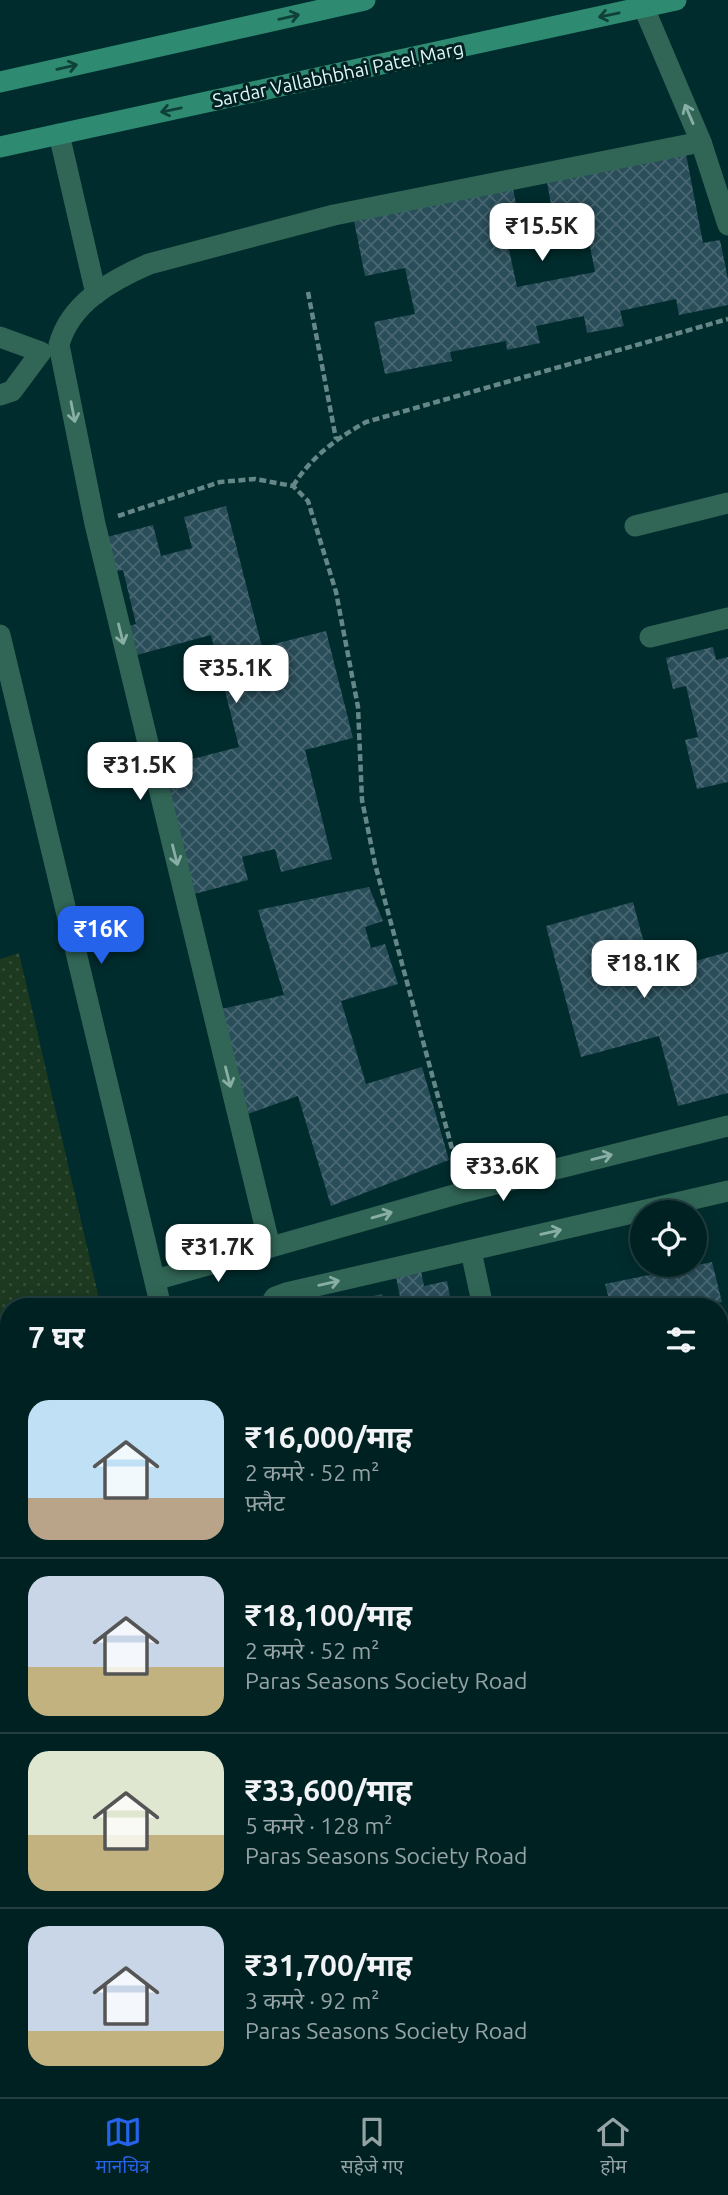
<!DOCTYPE html>
<html lang="hi">
<meta charset="utf-8">
<style>
:root{--surface:#002122;--page:#0e2e2f;--text:#f1f3f6;--muted:#95a3a5;--line:#223e40;--accent:#2563eb}
body{margin:0;font-family:Ubuntu,"Noto Sans Devanagari",sans-serif;background:var(--page);color:var(--text);height:100vh;display:flex;flex-direction:column;font-size:26px;white-space:nowrap}
*{box-sizing:border-box;margin:0}
p{font-size:23px;color:var(--muted)}
.icon{flex:none;width:38px;height:38px;fill:none;stroke:currentColor;stroke-width:2;stroke-linecap:round;stroke-linejoin:round}
.map{position:relative;flex:1;overflow:hidden}
.side{position:absolute;left:0px;top:1298px;width:728px;height:800px;display:flex;flex-direction:column;background:var(--surface);border-radius:28px 28px 0 0;box-shadow:0 4px 18px #0003,0 0 0 2px var(--line)}
.side>*{flex:none}
.fabs{position:absolute;left:630px;top:1200px;display:grid;gap:14px}
.fabs a{display:grid;place-items:center;width:77px;height:77px;border-radius:50%;background:var(--surface);box-shadow:0 4px 18px #0003,0 0 0 2px var(--line);font-size:35px}
.price{position:absolute;translate:-50% -60px;padding:0 16px;border-radius:14px;background:#fff;color:#222;font-size:23px;line-height:46px;filter:drop-shadow(0 2px 4px #0008)}
.price::after{content:'';position:absolute;left:50%;top:42px;width:21px;height:16px;margin-left:-10px;background:inherit;clip-path:polygon(0 0,100% 0,50% 100%)}
.price.on{background:var(--accent);color:#fff}
ul{padding:0;list-style:none}
li{display:flex;align-items:center;gap:21px;height:175px;padding:0 28px}
li+li{border-top:2px solid var(--line)}
li span{display:grid;place-items:center;flex:none;width:196px;height:140px;border-radius:21px;color:#555}
li>.icon{margin-inline-start:auto}
span .icon{width:84px;height:84px;fill:#fffc;stroke-width:1}
li b{font-size:30px}
h2{display:flex;justify-content:space-between;align-items:center;height:84px;padding:0 28px;font-size:30px}
.tabs{display:flex;justify-content:space-around;align-items:center;height:98px;border-top:2px solid var(--line);background:var(--surface);font-size:19px;color:var(--muted)}
.tabs a{display:grid;justify-items:center;gap:4px}
.tabs .on{color:var(--accent)}
.map>svg:first-child{display:block}
</style>
<div class="map">
<svg width="728" height="2097" viewBox="0 0 728 2097">
<defs>
<pattern id="grass-dots" width="8" height="8" patternUnits="userSpaceOnUse" patternTransform="scale(1.75)"><rect width="8" height="8" fill="#1d3920"/><path d="M2 2h.1M6 6h.1" fill="none" stroke="#334d36" stroke-width="1.8" stroke-linecap="round"/></pattern>
<pattern id="building-cross-hatch" width="8" height="8" patternUnits="userSpaceOnUse" patternTransform="scale(1.75)"><rect width="8" height="8" fill="#294d59"/><path d="M0 0l8 8M0 8l8-8" fill="none" stroke="#486772"/></pattern>
</defs>
<rect width="100%" height="100%" fill="#002c2d"/>
<polygon fill="url(#grass-dots)" points="19,953 101,1307 9,1307 9,2090 54,2090 56,2097 0,2097 0,959"/>
<g fill="url(#building-cross-hatch)">
<polygon points="686,154 703,243 720,240 728,279 728,305 679,315 676,299 620,311 624,326 587,333 584,316 536,326 540,343 507,350 506,341 450,352 452,361 385,374 374,322 415,314 405,268 365,276 354,221 513,189 523,237 507,240 517,287 595,272 585,221 555,227 547,182"/>
<polygon points="226,506 262,647 326,631 353,738 305,750 332,859 281,872 275,849 242,857 248,880 194,894 161,767 239,747 211,635 133,656 126,627 136,624 123,570 112,572 103,538 153,525 161,556 192,548 184,517"/>
<polygon points="713,647 716,660 728,657 728,782 697,789 685,740 698,737 686,686 673,689 666,658"/>
<polygon points="369,887 383,921 365,927 371,948 385,944 398,984 341,1001 366,1084 422,1067 449,1160 331,1206 298,1096 248,1114 217,1010 284,995 258,910"/>
<polygon points="633,902 652,973 728,952 728,1093 678,1106 659,1036 581,1057 546,926"/>
<polygon points="712,1262 722,1302 701,1307 611,1307 605,1284"/>
<polygon points="421,1271 424,1286 447,1281 452,1307 402,1307 396,1277"/>
<polygon points="382,1294 385,1307 343,1307 342,1303"/>
<polygon points="728,1322 728,1480 719,1483 719,1325"/>
<polygon points="728,1697 728,1863 719,1865 719,1699"/>
<polygon points="728,1882 728,1923 727,1923 719,1884"/>
<polygon points="719,2065 728,2071 724,2079 728,2082 728,2097 626,2095 629,2090 719,2090"/>
</g>
<g fill="none" stroke-linecap="round" stroke-linejoin="round">
<g stroke="#658788" stroke-width="4.5" stroke-dasharray="7 3.5" stroke-linecap="butt">
<polyline points="308,292 336,439"/>
<path d="M293,486C312,456 336,439 366,422L728,319"/>
<polyline points="118,516 220,482 255,479 293,486 308,501 336,592 358,707 362,800 375,864 457,1167"/>
</g>
<g stroke="#316656" stroke-width="21">
<polyline points="644,8 701,142 728,225"/>
<polyline points="59,134 96,294"/>
<polyline points="0,337 41,352 12,391 0,395"/>
<polyline points="635,526 728,503"/>
<polyline points="0,635 161,1307"/>
<polyline points="650,637 728,618"/>
<path d="M270,1247L95,524L59,345C70,303 112,280 149,264L334,215L701,142"/>
<polyline points="471,1251 483,1307"/>
<polyline points="155,1280 464,1192 728,1126"/>
<polyline points="269,1307 275,1297 286,1293 728,1191"/>
<polyline points="719,1505 728,1501"/>
<polyline points="719,1650 728,1647"/>
<polyline points="719,1983 728,1981"/>
<polyline points="719,2025 728,2023"/>
<polyline points="323,2090 325,2097"/>
<polyline points="406,2097 430,2090"/>
<polyline points="512,2097 520,2090"/>
</g>
<g stroke="#2e8b72" stroke-width="21">
<polyline points="0,82 365,0"/>
<polyline points="0,147 676,0"/>
</g>
</g>
<defs><path id="oneway-shaft" d="M-6 0H5M1.5-3L5.5 0L1.5 3" fill="none" stroke-width="1.6" stroke-linecap="round" stroke-linejoin="round" transform="scale(1.75)"/></defs>
<g stroke="#0f413a">
<use href="#oneway-shaft" transform="translate(609 15) rotate(168)"/>
<use href="#oneway-shaft" transform="translate(289 17) rotate(-13)"/>
<use href="#oneway-shaft" transform="translate(67 67) rotate(-13)"/>
<use href="#oneway-shaft" transform="translate(171 110) rotate(168)"/>
</g>
<g stroke="#89aea6">
<use href="#oneway-shaft" transform="translate(689 114) rotate(-113)"/>
<use href="#oneway-shaft" transform="translate(73 412) rotate(79)"/>
<use href="#oneway-shaft" transform="translate(121 634) rotate(76)"/>
<use href="#oneway-shaft" transform="translate(175 855) rotate(76)"/>
<use href="#oneway-shaft" transform="translate(228 1077) rotate(76)"/>
<use href="#oneway-shaft" transform="translate(602 1157) rotate(-14)"/>
<use href="#oneway-shaft" transform="translate(382 1215) rotate(-16)"/>
<use href="#oneway-shaft" transform="translate(551 1232) rotate(-13)"/>
<use href="#oneway-shaft" transform="translate(329 1283) rotate(-13)"/>
</g>
<g text-anchor="middle" dominant-baseline="central" stroke-width="6" stroke-linejoin="round" paint-order="stroke">
<g font-size="19" fill="#e1f7f7" stroke="#012122">
<text transform="translate(338 74) rotate(-12)">Sardar Vallabhbhai Patel Marg</text>
</g>
</g>
</svg>
<div class="fabs">
<a><svg class="icon" aria-label="locate" viewBox="0 0 24 24"><circle cx="12" cy="12" r="6"/><path d="M12 2v4M12 18v4M2 12h4M18 12h4"/></svg></a>
</div>
<b class="price" style="left:542px;top:263px">₹15.5K</b>
<b class="price" style="left:236px;top:705px">₹35.1K</b>
<b class="price" style="left:140px;top:802px">₹31.5K</b>
<b class="price on" style="left:101px;top:966px">₹16K</b>
<b class="price" style="left:644px;top:1000px">₹18.1K</b>
<b class="price" style="left:503px;top:1203px">₹33.6K</b>
<b class="price" style="left:218px;top:1284px">₹31.7K</b>
<section class="side">
<h2>7 घर<svg class="icon" aria-label="filters" viewBox="0 0 24 24"><path d="M4 7h16M4 17h16"/><circle cx="9" cy="7" r="2"/><circle cx="15" cy="17" r="2"/></svg></h2>
<ul>
<li><span style="background:linear-gradient(#bfe0f5 70%,#b9a48a 0)"><svg class="icon" aria-label="home" viewBox="0 0 24 24"><path d="M3 11l9-7 9 7M6 9v11h12V9"/></svg></span><div><b>₹16,000/माह</b><p>2 कमरे · 52 m²</p><p>फ़्लैट</p></div></li>
<li><span style="background:linear-gradient(#c9d6e8 65%,#c2b280 0)"><svg class="icon" aria-label="home" viewBox="0 0 24 24"><path d="M3 11l9-7 9 7M6 9v11h12V9"/></svg></span><div><b>₹18,100/माह</b><p>2 कमरे · 52 m²</p><p>Paras Seasons Society Road</p></div></li>
<li><span style="background:linear-gradient(#dfe7d0 60%,#c2b280 0)"><svg class="icon" aria-label="home" viewBox="0 0 24 24"><path d="M3 11l9-7 9 7M6 9v11h12V9"/></svg></span><div><b>₹33,600/माह</b><p>5 कमरे · 128 m²</p><p>Paras Seasons Society Road</p></div></li>
<li><span style="background:linear-gradient(#c9d6e8 75%,#c2b280 0)"><svg class="icon" aria-label="home" viewBox="0 0 24 24"><path d="M3 11l9-7 9 7M6 9v11h12V9"/></svg></span><div><b>₹31,700/माह</b><p>3 कमरे · 92 m²</p><p>Paras Seasons Society Road</p></div></li>
</ul>
</section>
</div>
<nav class="tabs">
<a class="on"><svg class="icon" aria-label="map" viewBox="0 0 24 24"><path d="M3 6l6-2 6 2 6-2v14l-6 2-6-2-6 2zM9 4v14M15 6v14"/></svg>मानचित्र</a>
<a><svg class="icon" aria-label="saved" viewBox="0 0 24 24"><path d="M7 4h10v16l-5-4-5 4z"/></svg>सहेजे गए</a>
<a><svg class="icon" aria-label="home" viewBox="0 0 24 24"><path d="M3 11l9-7 9 7M6 9v11h12V9"/></svg>होम</a>
</nav>
